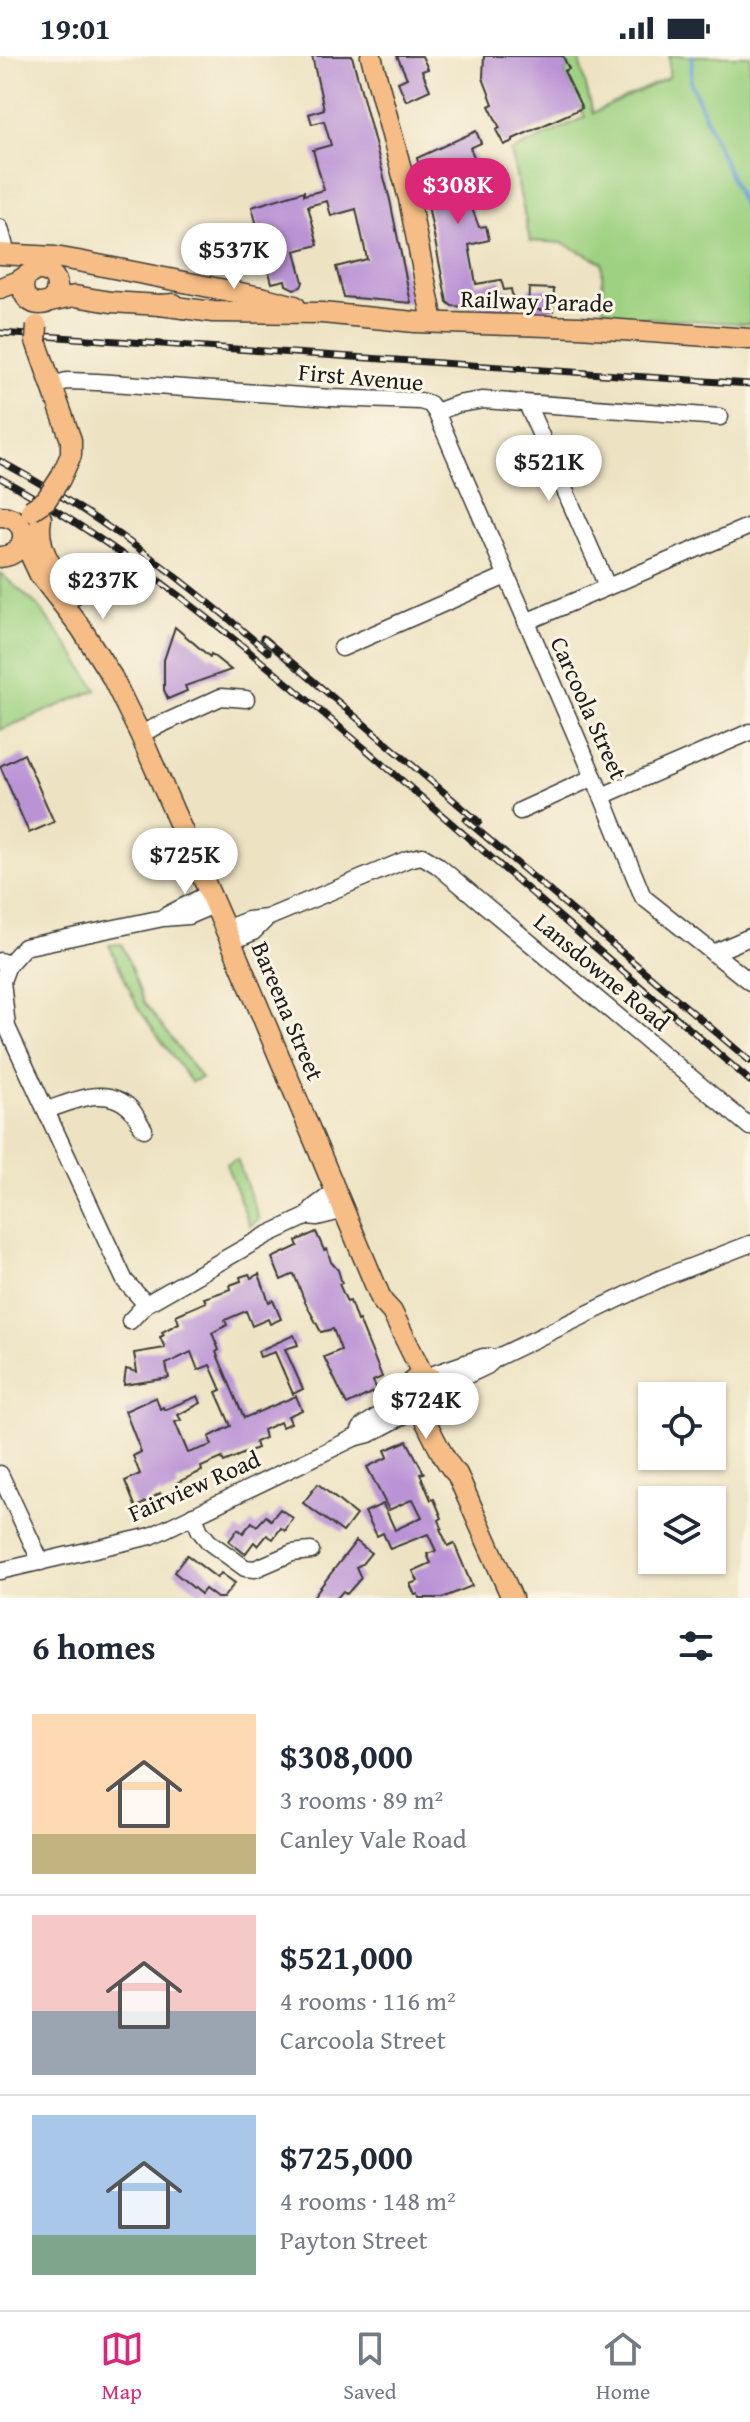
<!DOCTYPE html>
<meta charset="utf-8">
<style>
:root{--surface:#fff;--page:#f2f2f3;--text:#1f2937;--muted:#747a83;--line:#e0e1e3;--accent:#db2777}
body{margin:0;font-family:"Gentium Book Plus",serif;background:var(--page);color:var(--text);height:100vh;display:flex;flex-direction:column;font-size:30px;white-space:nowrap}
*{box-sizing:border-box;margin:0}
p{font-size:26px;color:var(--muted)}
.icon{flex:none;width:44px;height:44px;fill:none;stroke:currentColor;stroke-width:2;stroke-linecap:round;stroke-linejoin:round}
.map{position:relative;height:1542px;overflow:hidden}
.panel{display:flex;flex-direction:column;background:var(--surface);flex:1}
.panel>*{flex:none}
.fabs{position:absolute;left:638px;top:1326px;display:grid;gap:16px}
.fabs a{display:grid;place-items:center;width:88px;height:88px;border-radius:0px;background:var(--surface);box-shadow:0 2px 6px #0004;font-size:40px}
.price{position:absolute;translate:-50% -68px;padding:0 18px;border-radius:28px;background:#fff;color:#222;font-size:26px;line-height:52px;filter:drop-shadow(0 2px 4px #0008)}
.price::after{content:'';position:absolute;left:50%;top:48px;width:24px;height:18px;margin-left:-12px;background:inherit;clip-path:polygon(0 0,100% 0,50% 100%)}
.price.on{background:var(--accent);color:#fff}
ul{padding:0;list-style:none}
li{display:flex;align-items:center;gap:24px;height:200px;padding:0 32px}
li+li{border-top:2px solid var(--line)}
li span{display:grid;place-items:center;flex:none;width:224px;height:160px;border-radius:0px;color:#555}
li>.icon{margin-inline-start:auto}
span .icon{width:96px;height:96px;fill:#fffc;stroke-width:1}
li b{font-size:34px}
h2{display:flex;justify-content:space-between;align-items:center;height:96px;padding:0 32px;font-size:34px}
.status{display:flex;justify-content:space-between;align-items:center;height:56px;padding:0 40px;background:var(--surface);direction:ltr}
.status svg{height:22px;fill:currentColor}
.menu{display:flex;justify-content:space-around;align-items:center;height:112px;border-top:2px solid var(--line);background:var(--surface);font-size:22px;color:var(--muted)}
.menu a{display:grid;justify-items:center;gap:4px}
.menu .on{color:var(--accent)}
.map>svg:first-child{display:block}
</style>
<div class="status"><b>19:01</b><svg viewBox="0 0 49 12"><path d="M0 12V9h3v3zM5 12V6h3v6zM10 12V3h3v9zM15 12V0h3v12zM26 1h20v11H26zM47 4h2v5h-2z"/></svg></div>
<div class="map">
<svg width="750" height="1542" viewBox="0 0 750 1542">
<rect width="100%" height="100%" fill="#fcf5e5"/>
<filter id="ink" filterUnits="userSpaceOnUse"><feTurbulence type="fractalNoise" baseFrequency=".0125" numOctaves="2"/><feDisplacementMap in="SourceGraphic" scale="16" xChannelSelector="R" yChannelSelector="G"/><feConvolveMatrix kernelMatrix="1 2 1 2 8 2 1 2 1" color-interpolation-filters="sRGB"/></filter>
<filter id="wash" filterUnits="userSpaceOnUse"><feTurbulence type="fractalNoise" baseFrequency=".006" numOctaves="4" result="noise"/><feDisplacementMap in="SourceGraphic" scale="32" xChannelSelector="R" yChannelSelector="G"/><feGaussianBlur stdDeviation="1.8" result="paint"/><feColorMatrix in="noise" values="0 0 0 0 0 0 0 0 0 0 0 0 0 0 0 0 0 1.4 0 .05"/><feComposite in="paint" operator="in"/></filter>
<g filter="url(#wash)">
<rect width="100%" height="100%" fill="#ede3c3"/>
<g fill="#9ed181" stroke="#5d764e" stroke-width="2">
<polygon points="563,0 578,0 593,57 669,21 669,0 750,0 750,268 603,259 602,206 562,187 530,185 511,96 585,61 564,15 569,12"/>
<polygon points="0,517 36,548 70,592 97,634 0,674"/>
<polygon points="122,888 144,946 201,1022 191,1026 138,952 109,889"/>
<polygon points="237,1103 259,1163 250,1170 226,1108"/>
</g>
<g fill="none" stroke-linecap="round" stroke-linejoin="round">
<polyline stroke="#6a9dd5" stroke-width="4" points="692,0 691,27 750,167"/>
</g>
<g id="blocks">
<g fill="#ba93d5">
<polygon points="312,0 352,0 390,144 411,247 344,241 336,211 367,203 356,153 331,160 327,145 308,150 318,189 295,195 303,226 301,231 294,233 286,229 285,224 272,227 252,151 304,135 304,139 324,134 313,94 331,89 324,65 312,68 309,58 324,53"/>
<polygon points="397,0 422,0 428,13 422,15 430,34 406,45 398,26 407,22"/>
<polygon points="484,0 563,0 569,13 564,15 582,52 513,83 513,85 504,89 496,74 500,72 489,50 493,48 483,22"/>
<polygon points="476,75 481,87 470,92 476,105 461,112 468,129 464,131 479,171 486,170 489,184 469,189 476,228 501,224 504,234 511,233 515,254 452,250 447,246 424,129 417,102"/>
<polygon points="529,232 554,233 553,255 528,253"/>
<polygon points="175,571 210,601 211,598 231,614 185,630 187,635 168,643 164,634 164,604"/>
<polygon points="24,698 54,766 29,777 0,710"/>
<polygon points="316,1176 324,1194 327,1193 331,1206 338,1214 342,1227 339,1228 347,1246 350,1245 357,1265 359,1264 382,1321 373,1325 377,1334 347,1349 324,1301 341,1294 333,1273 321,1276 305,1246 294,1218 281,1224 272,1202 298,1190 296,1185"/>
<polygon points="249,1218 251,1222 259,1218 269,1246 273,1244 281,1263 270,1268 268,1263 252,1270 246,1255 225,1264 227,1269 212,1277 219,1294 216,1296 244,1362 296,1340 302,1354 288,1360 291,1367 282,1371 280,1366 263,1374 265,1382 255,1386 257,1392 224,1406 222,1402 201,1411 202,1415 176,1427 178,1432 171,1436 161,1440 160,1437 136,1452 125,1425 140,1418 133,1400 141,1396 125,1355 156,1341 160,1353 163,1351 164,1354 198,1340 201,1347 178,1359 181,1364 175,1366 188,1397 212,1389 209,1381 231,1370 216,1336 221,1334 210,1309 198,1314 191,1296 166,1308 169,1322 124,1329 126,1313 137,1316 134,1297 165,1292 160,1281 164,1279 162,1276 179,1267 176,1259 206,1246 204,1242 231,1233 230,1229 241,1225 240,1221"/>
<polygon points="294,1279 298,1289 285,1293 303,1333 293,1338 275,1296 260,1301 258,1295"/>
<polygon points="407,1385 424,1417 420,1418 431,1444 434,1443 442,1462 439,1464 442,1472 440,1473 448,1490 454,1487 472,1530 442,1542 419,1542 418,1538 415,1539 410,1528 418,1525 413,1515 431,1507 427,1498 436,1495 428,1478 390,1493 383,1477 377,1480 365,1456 383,1448 395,1474 422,1461 413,1443 389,1454 367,1411 388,1401 385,1394"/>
<polygon points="318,1428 356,1459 343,1476 303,1447"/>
<polygon points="280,1453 293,1462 285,1475 281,1472 273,1483 267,1479 258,1490 254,1486 245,1498 229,1485 238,1473 243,1477 252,1466 257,1470 266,1460 271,1464"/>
<polygon points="356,1485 371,1497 362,1508 356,1511 361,1522 347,1538 343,1535 337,1542 312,1542"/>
<polygon points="187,1499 217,1522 221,1517 235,1527 223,1542 217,1542 205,1533 201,1538 174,1516"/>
</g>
</g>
</g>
<g filter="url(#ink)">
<use href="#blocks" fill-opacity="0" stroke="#3b3a35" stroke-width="2"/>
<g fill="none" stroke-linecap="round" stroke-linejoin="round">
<g stroke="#3b3a35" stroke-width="19">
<g id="minor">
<polyline points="0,172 7,198"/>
<polyline points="52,329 67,325 97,326 331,342 420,345 430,348 436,356 458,348 483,344 720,361"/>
<polyline points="527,348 607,530"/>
<polyline points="436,356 602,740 643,841 750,926"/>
<polyline points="526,566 750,470"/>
<polyline points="342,592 506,520"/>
<polyline points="140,678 221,641 246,643"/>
<polyline points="602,740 750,676"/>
<polyline points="520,755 594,721"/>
<polyline points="167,859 208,838"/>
<polyline points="225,873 248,864 267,862 408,803 422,800 437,809 750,1071"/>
<polyline points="231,886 253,876 267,862"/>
<polyline points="713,897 750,881"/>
<polyline points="0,905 8,909 24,891 163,862 188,860 214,849"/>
<polyline points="8,909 2,925 7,971 125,1225 146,1248"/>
<path d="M47,1054C74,1045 105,1029 129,1051C135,1056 139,1067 144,1073"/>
<polyline points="308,1160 317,1161 345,1154"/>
<polyline points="130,1265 146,1248 267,1179 308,1160 313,1152 336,1135"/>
<polyline points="428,1320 483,1301 490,1301"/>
<polyline points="436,1334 487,1310 496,1302 662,1222 750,1188"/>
<polyline points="360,1374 363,1370 409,1340"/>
<polyline points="0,1418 41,1506"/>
<polyline points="193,1459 200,1475 209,1486 245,1512 255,1513 292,1497 311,1495"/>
<polyline points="0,1515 151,1480 354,1382 369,1378 416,1353"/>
</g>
</g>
<g stroke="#3b3a35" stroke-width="23">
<g id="major">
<polyline points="371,0 409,143 433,266"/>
<polyline points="0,198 55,201 78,205 265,242 295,250"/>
<circle cx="40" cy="231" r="17"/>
<polyline points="0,232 17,226 31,217"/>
<polyline points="50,245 75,240 111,246 160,249 174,248"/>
<polyline points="160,249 213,256 322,257 415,266 579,271 750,283"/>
<polyline points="36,285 71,384 71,399 60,423"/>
<path d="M0,460C31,461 31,499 0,501"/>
<path d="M41,462C35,493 55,516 72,540"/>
<polyline points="23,483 40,519 81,572 112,621 140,678 231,886 382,1245 392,1256 423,1319"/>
<path d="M417,1320L431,1322C439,1332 436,1348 424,1354L414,1352L409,1343L414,1324Z"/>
<path d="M419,1353C430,1371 443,1406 457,1418L512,1542"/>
</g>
</g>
<use href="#minor" stroke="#fff" stroke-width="16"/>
<use href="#major" stroke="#f6be86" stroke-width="20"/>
<g stroke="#1c1c1c" stroke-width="7">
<g id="rail">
<polyline points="0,277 750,328"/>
<path d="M0,405C99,458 183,523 268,596"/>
<path d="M0,422C135,495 252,597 369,696C496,806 623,916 750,1025"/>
<polyline points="263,582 479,766"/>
<polyline points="466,764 750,1005"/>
</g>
</g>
<use href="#rail" stroke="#fcf5e5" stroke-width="4" stroke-dasharray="12" stroke-linecap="butt"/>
<g stroke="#3b3a35" stroke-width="23" stroke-linecap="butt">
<g id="major-bridge">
<polyline points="36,285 37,270"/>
<polyline points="31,454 46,444 60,423"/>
</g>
</g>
<use href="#major-bridge" stroke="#f6be86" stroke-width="20"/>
</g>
</g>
<g text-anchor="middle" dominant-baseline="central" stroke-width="6" stroke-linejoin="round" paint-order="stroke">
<g font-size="24" fill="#1c1c1c" stroke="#fcf5e5">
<text transform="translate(537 245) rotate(2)">Railway Parade</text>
<text transform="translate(361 321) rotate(5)">First Avenue</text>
<text transform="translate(589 652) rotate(66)">Carcoola Street</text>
<text transform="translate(602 916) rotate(40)">Lansdowne Road</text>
<text transform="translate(288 955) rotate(67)">Bareena Street</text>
<text transform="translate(194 1430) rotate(-24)">Fairview Road</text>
</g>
</g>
</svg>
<div class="fabs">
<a><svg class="icon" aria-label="locate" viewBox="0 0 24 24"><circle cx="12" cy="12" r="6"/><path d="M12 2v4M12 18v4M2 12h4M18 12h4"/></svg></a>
<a><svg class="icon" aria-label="layers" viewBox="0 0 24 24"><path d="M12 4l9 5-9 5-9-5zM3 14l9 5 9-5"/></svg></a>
</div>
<b class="price on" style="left:458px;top:170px">$308K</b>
<b class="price" style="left:234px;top:235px">$537K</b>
<b class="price" style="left:549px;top:447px">$521K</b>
<b class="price" style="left:103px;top:565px">$237K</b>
<b class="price" style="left:185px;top:840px">$725K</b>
<b class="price" style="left:426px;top:1385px">$724K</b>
</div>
<section class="panel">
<h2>6 homes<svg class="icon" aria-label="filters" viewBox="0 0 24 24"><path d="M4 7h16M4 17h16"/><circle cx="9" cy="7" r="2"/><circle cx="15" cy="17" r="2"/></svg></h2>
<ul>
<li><span style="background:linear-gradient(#ffd9b3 75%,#c2b280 0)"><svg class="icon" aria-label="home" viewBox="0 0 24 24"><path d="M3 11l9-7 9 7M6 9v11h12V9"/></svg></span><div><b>$308,000</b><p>3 rooms · 89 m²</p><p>Canley Vale Road</p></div></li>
<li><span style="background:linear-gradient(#f6c9c9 60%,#9aa5b1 0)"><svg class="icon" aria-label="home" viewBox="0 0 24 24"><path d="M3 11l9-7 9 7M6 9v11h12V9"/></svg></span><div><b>$521,000</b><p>4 rooms · 116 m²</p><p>Carcoola Street</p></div></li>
<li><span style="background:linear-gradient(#a9c7e8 75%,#7fa58c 0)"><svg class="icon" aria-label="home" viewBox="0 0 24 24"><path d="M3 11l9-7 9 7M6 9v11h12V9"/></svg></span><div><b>$725,000</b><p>4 rooms · 148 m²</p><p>Payton Street</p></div></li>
</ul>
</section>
<nav class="menu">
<a class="on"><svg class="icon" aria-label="map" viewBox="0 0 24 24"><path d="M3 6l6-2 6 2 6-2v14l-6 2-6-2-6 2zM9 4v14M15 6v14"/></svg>Map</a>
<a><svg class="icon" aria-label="saved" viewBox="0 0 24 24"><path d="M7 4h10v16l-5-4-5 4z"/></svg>Saved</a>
<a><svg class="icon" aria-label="home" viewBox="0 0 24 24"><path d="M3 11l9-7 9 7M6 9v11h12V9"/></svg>Home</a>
</nav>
